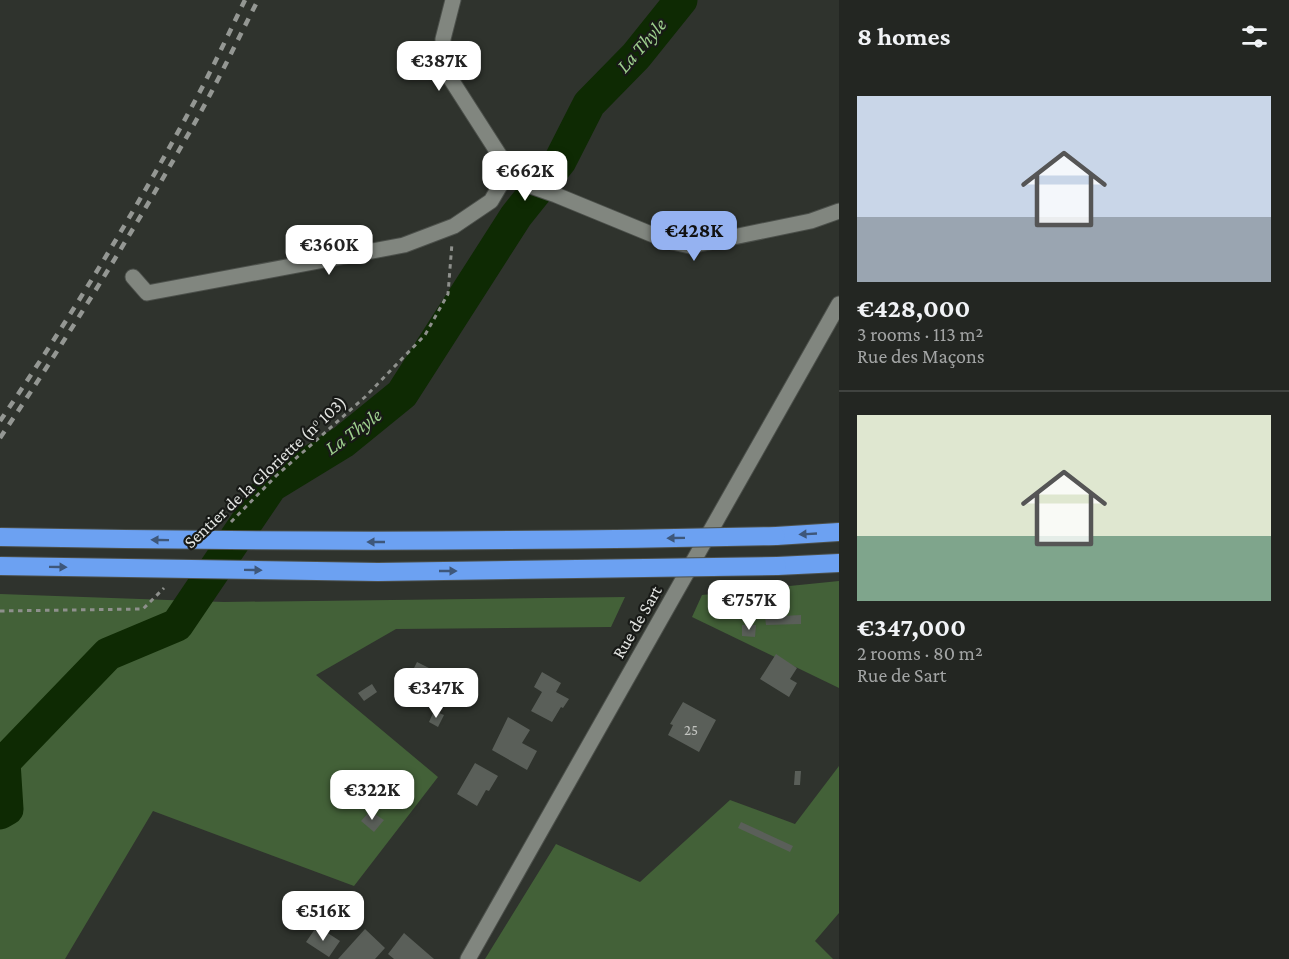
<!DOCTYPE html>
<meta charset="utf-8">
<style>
:root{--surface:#232622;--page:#2b2e2a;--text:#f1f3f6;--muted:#a3a5a5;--line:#404340;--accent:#95b2f1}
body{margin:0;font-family:"Crimson Pro",serif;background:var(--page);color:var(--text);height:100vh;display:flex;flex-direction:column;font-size:22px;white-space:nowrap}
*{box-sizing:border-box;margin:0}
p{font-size:20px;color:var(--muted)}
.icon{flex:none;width:33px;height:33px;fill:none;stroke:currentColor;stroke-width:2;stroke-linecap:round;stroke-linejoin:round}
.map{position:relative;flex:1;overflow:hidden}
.sheet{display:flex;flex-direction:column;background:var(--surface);width:450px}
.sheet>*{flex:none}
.price{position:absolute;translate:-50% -51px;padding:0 14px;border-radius:12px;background:#fff;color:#222;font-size:20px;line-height:39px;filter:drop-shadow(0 2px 3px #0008)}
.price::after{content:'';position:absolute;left:50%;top:36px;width:18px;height:14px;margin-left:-9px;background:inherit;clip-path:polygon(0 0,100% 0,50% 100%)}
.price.on{background:var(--accent);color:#111}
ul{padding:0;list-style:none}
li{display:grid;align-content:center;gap:12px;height:318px;padding:0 18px}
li+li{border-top:2px solid var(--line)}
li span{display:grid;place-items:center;height:186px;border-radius:0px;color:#555}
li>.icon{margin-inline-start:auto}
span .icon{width:108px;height:108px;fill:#fffc;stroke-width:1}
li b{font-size:26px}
h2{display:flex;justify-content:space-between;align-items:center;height:72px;padding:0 18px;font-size:26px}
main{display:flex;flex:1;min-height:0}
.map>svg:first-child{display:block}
</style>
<main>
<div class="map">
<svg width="839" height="959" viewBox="0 0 839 959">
<rect width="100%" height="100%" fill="#2f332d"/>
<g fill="#436138">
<polygon points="839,581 839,688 692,617 702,595"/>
<polygon points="0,594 224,602 625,597 611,627 396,629 316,675 438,777 354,886 153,811 65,959 0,959"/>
<polygon points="839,766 839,913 815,941 833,959 485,959 556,844 640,882 730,800 795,824"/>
</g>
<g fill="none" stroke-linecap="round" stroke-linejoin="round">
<polyline stroke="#0e2a03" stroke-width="33" points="0,813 7,809 4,762 108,654 177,625 271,486 343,442 402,394 516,216 560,161 589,104 636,56 681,0"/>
</g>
<g fill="#5a5f59">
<polygon points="801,615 801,624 766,625 765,617"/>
<polygon points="742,625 756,625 755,637 742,636"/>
<polygon points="776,654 797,668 790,679 797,683 789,697 760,679"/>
<polygon points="417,662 429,668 423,680 411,674"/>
<polygon points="542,672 561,683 556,692 569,699 563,708 561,707 552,722 531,711 542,692 534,687"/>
<polygon points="372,684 377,692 364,701 358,693"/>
<polygon points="683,702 716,720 699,752 668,735 673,725 670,724"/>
<polygon points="434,711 444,715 438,727 429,722"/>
<polygon points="508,717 530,730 522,743 537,751 527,770 492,750"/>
<polygon points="475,763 498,776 489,791 486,790 477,806 457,794"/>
<polygon points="795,771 801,771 800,785 794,785"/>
<polygon points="370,811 384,820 374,832 361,821"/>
<polygon points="741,822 793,846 790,852 738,828"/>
<polygon points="317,926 340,941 329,957 306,942"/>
<polygon points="365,929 385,948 375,959 338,959"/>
<polygon points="404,933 434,959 394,959 388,954"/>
</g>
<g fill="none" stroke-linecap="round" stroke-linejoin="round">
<g stroke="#4c504b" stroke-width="17">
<g id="minor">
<polyline points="453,0 443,39 443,67 502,159 505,177"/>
<polyline points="505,177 556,195 668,241 690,246 811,221 839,211"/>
<polyline points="133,277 147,293 404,245 454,226 491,201 505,177"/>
<polyline points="468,959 839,304"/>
</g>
</g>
<g stroke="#4c504b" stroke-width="20">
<g id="highway">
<polyline points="776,536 839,532"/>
<polyline points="777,566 839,563"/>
</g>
</g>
<g stroke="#8e908c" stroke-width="3" stroke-dasharray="4.5 4.5" stroke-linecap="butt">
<polyline points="231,522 276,476 365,397 425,335 448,294 452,243"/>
<polyline points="0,611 143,609 164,588"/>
</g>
<use href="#minor" stroke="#81867f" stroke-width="15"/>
<use href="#highway" stroke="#6ca1f2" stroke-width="18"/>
<g stroke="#949793" stroke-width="4.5" stroke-dasharray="8 8" stroke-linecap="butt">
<path d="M0,421C68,321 132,217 190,110C210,74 227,37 245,0"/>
<path d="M0,438C70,334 136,227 198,117C219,79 238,39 258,0"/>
</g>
<g stroke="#4c504b" stroke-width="20" stroke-linecap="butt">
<g id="highway-bridge">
<path d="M0,537C259,542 518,542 776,536"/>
<polyline points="0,566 378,572 777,566"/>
</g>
</g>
<use href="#highway-bridge" stroke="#6ca1f2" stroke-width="18"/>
</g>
<defs><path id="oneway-solid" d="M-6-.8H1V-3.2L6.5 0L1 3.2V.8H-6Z" transform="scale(1.5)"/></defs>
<g fill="#3e577a">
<use href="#oneway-solid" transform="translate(808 534) rotate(177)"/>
<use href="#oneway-solid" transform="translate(676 538) rotate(179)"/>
<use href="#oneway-solid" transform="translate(160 540) rotate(-179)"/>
<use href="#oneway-solid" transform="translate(376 542) rotate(-180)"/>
<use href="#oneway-solid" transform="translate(58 567) rotate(1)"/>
<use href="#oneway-solid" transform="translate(253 570) rotate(1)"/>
<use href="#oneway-solid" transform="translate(448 571)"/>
</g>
<g text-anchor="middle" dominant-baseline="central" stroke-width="4.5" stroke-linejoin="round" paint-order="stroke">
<g font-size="15" fill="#c2c4c0">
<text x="691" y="730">25</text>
</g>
<g font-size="18" fill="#e4e6e3" stroke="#181a17">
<text transform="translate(265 472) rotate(-43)">Sentier de la Gloriette (nᵒ 103)</text>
<text transform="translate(637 622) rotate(-60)">Rue de Sart</text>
</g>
<g font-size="20" font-style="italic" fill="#9dce8d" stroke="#181a17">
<text transform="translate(641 45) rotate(-49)">La Thyle</text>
<text transform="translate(353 431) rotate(-36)">La Thyle</text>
</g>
</g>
</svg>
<b class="price" style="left:439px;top:92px">€387K</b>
<b class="price" style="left:525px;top:202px">€662K</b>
<b class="price on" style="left:694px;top:262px">€428K</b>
<b class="price" style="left:329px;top:276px">€360K</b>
<b class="price" style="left:749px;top:631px">€757K</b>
<b class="price" style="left:436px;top:719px">€347K</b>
<b class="price" style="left:372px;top:821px">€322K</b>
<b class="price" style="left:323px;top:942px">€516K</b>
</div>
<section class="sheet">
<h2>8 homes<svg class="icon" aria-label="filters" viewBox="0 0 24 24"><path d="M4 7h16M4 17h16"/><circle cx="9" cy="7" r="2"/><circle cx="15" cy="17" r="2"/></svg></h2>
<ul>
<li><span style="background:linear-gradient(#c9d6e8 65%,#9aa5b1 0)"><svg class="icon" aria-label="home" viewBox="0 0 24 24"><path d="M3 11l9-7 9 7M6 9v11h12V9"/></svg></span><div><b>€428,000</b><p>3 rooms · 113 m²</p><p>Rue des Maçons</p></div></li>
<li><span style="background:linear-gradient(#dfe7d0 65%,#7fa58c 0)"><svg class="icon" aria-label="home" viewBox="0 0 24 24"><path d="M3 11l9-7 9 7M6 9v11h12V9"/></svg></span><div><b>€347,000</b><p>2 rooms · 80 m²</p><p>Rue de Sart</p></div></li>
</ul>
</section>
</main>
